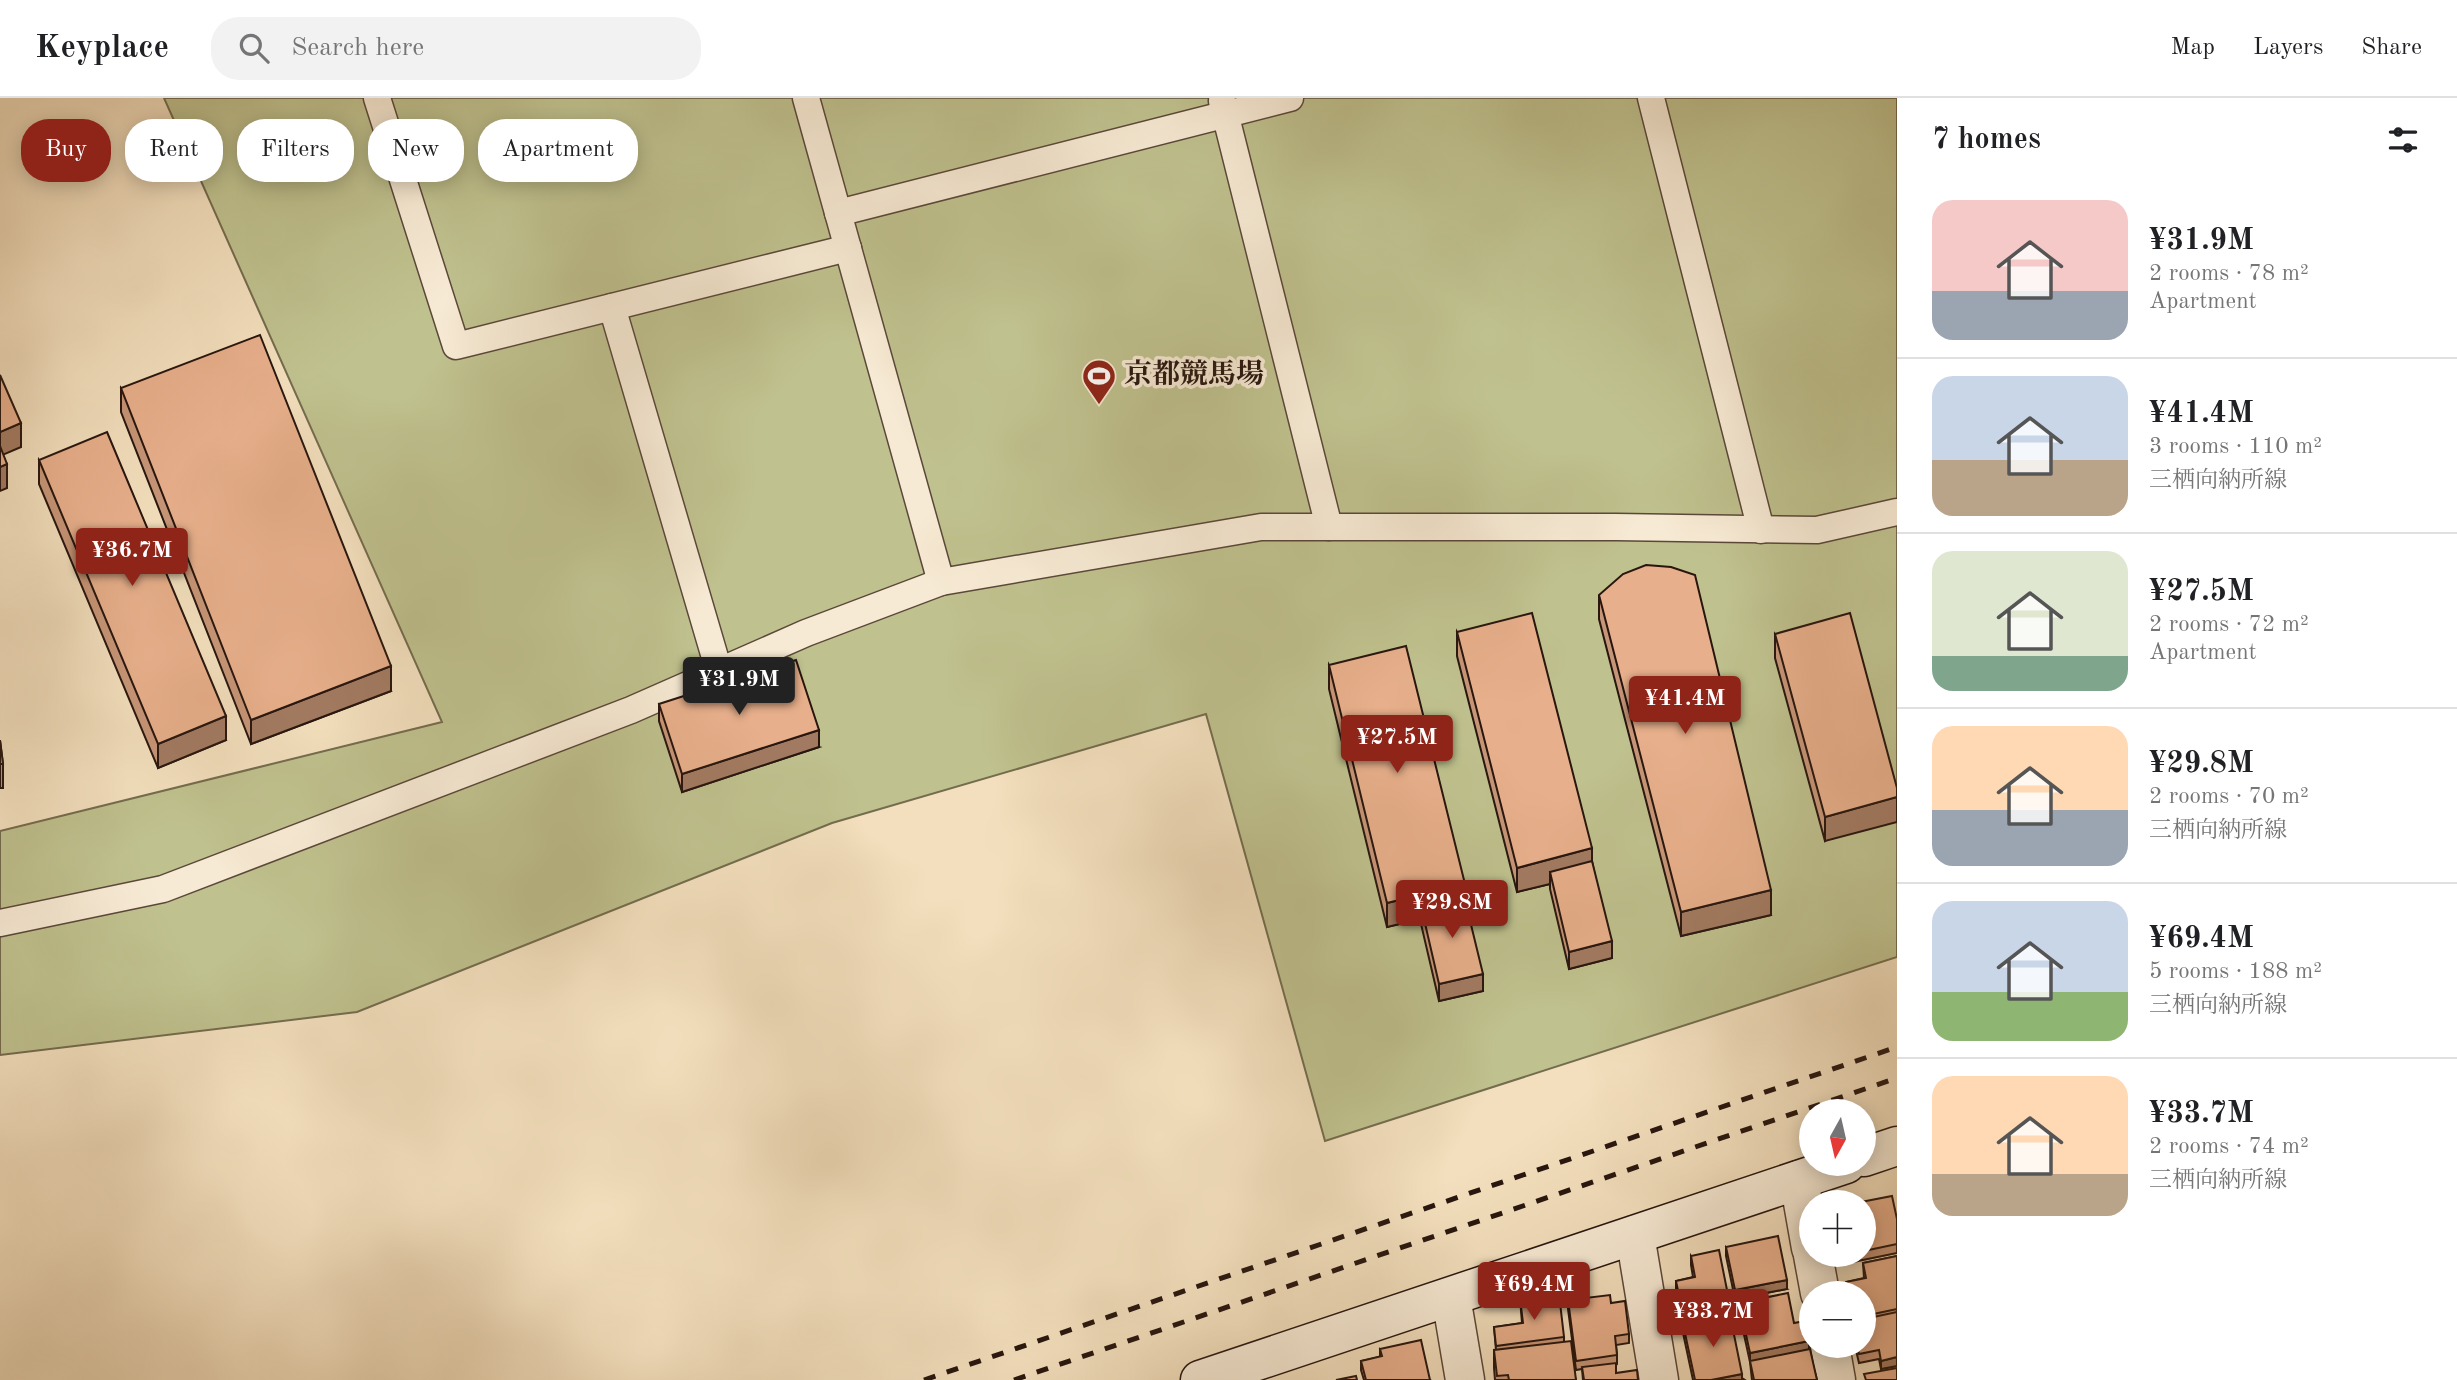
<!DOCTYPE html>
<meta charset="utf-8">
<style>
:root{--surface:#fff;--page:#f2f2f2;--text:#202124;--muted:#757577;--line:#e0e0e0;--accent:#8f2418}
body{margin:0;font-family:"Old Standard TT","Noto Serif JP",serif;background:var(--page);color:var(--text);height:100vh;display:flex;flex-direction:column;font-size:26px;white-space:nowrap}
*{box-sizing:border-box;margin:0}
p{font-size:23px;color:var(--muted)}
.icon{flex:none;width:38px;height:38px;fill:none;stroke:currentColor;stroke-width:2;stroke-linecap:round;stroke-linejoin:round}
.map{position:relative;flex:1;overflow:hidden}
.details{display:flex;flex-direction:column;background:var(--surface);width:560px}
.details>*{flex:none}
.hud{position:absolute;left:21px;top:21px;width:665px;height:63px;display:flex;gap:14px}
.needle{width:46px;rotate:188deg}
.fabs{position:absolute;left:1799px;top:1001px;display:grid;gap:14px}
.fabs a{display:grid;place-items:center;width:77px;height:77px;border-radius:50%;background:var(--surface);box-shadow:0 4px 18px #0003;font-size:35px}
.price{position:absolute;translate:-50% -60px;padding:0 16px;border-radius:7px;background:var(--accent);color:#fff;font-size:23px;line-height:46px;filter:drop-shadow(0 2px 4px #0008)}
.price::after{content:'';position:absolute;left:50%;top:42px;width:21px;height:16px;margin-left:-10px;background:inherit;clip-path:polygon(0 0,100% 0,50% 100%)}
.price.current{background:#222;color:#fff}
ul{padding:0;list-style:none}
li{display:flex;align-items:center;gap:21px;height:175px;padding:0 35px}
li+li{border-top:2px solid var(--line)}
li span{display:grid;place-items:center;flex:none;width:196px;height:140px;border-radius:21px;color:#555}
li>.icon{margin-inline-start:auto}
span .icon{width:84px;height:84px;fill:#fffc;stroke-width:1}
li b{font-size:30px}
h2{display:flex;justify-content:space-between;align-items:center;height:84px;padding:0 35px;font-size:30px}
.tag{padding:0 24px;border-radius:28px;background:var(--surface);box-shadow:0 4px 18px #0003;font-size:24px;line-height:63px}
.tag.current{background:var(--accent);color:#fff}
header{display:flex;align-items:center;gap:42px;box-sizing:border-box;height:98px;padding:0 35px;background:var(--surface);border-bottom:2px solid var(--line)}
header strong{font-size:33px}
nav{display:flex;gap:38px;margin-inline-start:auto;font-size:24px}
.search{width:490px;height:63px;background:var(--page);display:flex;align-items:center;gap:18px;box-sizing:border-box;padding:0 24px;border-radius:28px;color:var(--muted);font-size:26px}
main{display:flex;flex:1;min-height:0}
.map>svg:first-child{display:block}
</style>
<header>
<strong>Keyplace</strong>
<div class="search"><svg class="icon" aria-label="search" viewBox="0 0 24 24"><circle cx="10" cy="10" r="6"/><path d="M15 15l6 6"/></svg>Search here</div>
<nav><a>Map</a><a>Layers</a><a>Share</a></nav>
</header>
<main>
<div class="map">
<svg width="1897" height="1282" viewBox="0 0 1897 1282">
<rect width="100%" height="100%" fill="#f3dfbd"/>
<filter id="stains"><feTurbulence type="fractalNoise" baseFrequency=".00286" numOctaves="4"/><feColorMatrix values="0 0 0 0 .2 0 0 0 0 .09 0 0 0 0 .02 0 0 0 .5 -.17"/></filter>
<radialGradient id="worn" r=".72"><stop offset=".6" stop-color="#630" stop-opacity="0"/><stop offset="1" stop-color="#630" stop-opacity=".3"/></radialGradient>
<polygon fill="#bfc18e" stroke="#746c4e" stroke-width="2" points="164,0 1897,0 1897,859 1325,1043 1206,616 832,725 357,914 0,957 0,733 442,624"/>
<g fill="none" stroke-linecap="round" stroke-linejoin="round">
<g stroke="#5b483a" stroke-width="29">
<g id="service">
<polyline points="377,0 456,248 848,150"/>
<polyline points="806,0 941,484 1261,429 1616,429 1817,432 1897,414"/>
<polyline points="1651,0 1761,432"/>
<polyline points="1222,3 1329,429"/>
<polyline points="838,115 1290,0"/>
<polyline points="612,209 719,573"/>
<polyline points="0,825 163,791 631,612 806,535 941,484"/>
</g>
</g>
<g stroke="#5b483a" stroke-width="41">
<g id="minor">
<polyline points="1799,1082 1811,1150"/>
<polyline points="1635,1137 1659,1282"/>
<polyline points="1813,1157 1820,1195"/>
<polyline points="1451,1199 1465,1282"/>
<polyline points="1830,1248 1836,1282"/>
</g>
</g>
<g stroke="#28160f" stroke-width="41">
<g id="secondary">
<polyline points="1864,1059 1897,1048"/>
<polyline points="1200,1282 1846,1066"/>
</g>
</g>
<use href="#service" stroke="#f7ead4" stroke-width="26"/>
<use href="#minor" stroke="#f7ead4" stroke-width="38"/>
<use href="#secondary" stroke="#f7ead4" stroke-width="38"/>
<g stroke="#28160f" stroke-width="5" stroke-dasharray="12 12" stroke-linecap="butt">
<polyline points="924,1282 1897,949"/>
<polyline points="1014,1282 1897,980"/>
</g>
</g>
<g fill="#c79678" stroke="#28160f" stroke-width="2">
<polygon points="121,290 391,593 251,646 121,314"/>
<polygon points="39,362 226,642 158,670 39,386"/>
<polygon points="1599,497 1771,817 1681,838 1599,521"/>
<polygon points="1457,534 1592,763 1612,860 1569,871 1550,791 1550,786 1517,794 1457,558"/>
<polygon points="1775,536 1897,690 1825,743 1775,560"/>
<polygon points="1329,567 1465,800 1483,893 1439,903 1421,826 1421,821 1387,829 1329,591"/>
<polygon points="659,606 819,649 682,694 659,623"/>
<polygon points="0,642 3,666 3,690 0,690"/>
<polygon points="1864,1104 1897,1121 1897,1155 1853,1164 1851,1157 1864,1157"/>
<polygon points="1726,1149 1787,1191 1735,1201 1726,1158"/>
<polygon points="1691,1158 1730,1216 1683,1226 1676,1192 1676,1183 1693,1179 1691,1167"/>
<polygon points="1897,1158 1897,1268 1881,1271 1879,1261 1859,1265 1855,1248 1864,1248 1864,1195 1846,1195 1846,1184 1864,1180 1863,1165"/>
<polygon points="1520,1200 1564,1239 1564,1243 1576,1282 1495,1282 1494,1270 1494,1252 1496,1252 1494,1229 1522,1225"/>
<polygon points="1568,1202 1611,1205 1629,1236 1629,1245 1616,1247 1617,1257 1617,1266 1616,1267 1616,1275 1638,1282 1583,1282 1582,1271 1576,1272 1568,1211"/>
<polygon points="1739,1205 1794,1225 1809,1251 1817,1282 1752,1282 1750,1264 1739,1214"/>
<polygon points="1683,1226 1742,1280 1745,1282 1693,1282 1683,1235"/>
<polygon points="1380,1251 1430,1282 1364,1282 1361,1272 1361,1263 1380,1259"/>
</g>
<g fill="#a27a61" stroke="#28160f" stroke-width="2">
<polygon points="21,325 21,349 0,358 0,334"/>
<polygon points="7,366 7,390 0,393 0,369"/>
<polygon points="391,568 391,593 251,646 251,622"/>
<polygon points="226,618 226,642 158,670 158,646"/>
<polygon points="819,632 819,649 682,694 682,676"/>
<polygon points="1897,699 1897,724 1825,743 1825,719"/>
<polygon points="1592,750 1592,775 1550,774 1550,786 1517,794 1517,770"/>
<polygon points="1465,786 1465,810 1421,808 1421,821 1387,829 1387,805"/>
<polygon points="1771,792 1771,817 1681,838 1681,814"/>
<polygon points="1612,843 1612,860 1569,871 1569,854"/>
<polygon points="1483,876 1483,893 1439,903 1439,886"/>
<polygon points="1787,1182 1787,1191 1735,1201 1735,1192"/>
<polygon points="1730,1207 1730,1216 1683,1226 1683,1217"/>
<polygon points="1809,1243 1809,1252 1750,1264 1750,1255"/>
<polygon points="1897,1259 1897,1268 1881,1271 1881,1263"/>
<polygon points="1742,1276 1742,1282 1711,1282"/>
</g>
<g fill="#e7af8b" stroke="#28160f" stroke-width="2">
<polygon points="260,237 391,568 251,622 121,290"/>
<polygon points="0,277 21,325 0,334"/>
<polygon points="107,334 226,618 158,646 39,362"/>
<polygon points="0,348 7,366 0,369"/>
<polygon points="1646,467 1671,469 1695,477 1771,792 1681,814 1599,497 1623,476"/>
<polygon points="1532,515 1592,750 1517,770 1457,534"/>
<polygon points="1850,515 1897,690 1897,699 1825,719 1775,536"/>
<polygon points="1406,548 1465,786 1387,805 1329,567"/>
<polygon points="796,562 819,632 682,676 659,606"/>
<polygon points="0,642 3,666 0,666"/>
<polygon points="1592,763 1612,843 1569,854 1550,774"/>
<polygon points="1464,798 1483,876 1439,886 1421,808"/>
<polygon points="1892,1098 1897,1121 1897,1146 1864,1153 1864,1104 1861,1104"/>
<polygon points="1778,1138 1787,1182 1735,1192 1726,1149"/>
<polygon points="1719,1152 1730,1207 1683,1217 1676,1183 1695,1179 1691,1158"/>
<polygon points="1897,1158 1897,1211 1864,1218 1864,1195 1848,1195 1846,1184 1866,1180 1863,1165"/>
<polygon points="1788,1195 1794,1225 1805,1223 1809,1243 1750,1255 1739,1205"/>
<polygon points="1559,1196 1564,1239 1496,1248 1494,1229 1523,1225 1520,1200"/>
<polygon points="1610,1197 1611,1205 1625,1203 1629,1236 1615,1238 1617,1257 1576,1263 1568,1202"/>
<polygon points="1897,1214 1897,1259 1881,1263 1879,1252 1859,1256 1857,1248 1864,1248 1864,1221"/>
<polygon points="1730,1217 1742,1276 1711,1282 1695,1282 1683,1226"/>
<polygon points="1421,1242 1430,1282 1366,1282 1361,1263 1382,1258 1380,1251"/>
<polygon points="1571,1243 1576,1282 1509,1282 1508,1277 1497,1278 1494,1252"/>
<polygon points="1810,1251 1817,1282 1754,1282 1750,1263"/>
<polygon points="1616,1265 1616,1275 1637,1272 1638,1282 1584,1282 1582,1269"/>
<polygon points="1897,1270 1897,1282 1866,1282 1864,1276"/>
<polygon points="1356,1278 1357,1282 1336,1282"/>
</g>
<defs>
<g id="stadium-pin" transform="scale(1.75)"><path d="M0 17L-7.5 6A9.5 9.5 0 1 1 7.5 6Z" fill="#8f2418" stroke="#f7ead4"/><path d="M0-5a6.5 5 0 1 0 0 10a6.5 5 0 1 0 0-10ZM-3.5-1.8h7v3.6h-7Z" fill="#fff"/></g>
</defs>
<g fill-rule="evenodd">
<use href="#stadium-pin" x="1099" y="278"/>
</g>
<g text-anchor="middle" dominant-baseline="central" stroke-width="7" stroke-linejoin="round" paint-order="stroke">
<g font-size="28" font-weight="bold" fill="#28160f" stroke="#f7ead4" text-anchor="start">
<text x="1124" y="278">京都競馬場</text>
</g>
</g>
<rect width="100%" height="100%" filter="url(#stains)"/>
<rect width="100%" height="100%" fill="url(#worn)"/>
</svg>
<div class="fabs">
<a><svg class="needle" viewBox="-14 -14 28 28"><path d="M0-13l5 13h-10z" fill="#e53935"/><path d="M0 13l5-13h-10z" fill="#757577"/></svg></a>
<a>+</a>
<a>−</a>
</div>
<b class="price" style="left:132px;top:490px">¥36.7M</b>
<b class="price current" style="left:739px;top:619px">¥31.9M</b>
<b class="price" style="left:1685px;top:638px">¥41.4M</b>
<b class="price" style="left:1397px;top:677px">¥27.5M</b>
<b class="price" style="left:1452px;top:842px">¥29.8M</b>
<b class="price" style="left:1534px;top:1224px">¥69.4M</b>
<b class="price" style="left:1713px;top:1251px">¥33.7M</b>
<div class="hud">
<a class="tag current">Buy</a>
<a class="tag">Rent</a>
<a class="tag">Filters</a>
<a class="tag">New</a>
<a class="tag">Apartment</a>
</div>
</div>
<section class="details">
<h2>7 homes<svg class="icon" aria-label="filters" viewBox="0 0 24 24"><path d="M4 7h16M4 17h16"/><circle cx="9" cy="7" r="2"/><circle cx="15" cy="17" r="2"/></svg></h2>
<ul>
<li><span style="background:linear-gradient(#f6c9c9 65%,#9aa5b1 0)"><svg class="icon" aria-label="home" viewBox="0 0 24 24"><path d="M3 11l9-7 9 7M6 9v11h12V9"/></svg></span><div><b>¥31.9M</b><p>2 rooms · 78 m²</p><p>Apartment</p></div></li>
<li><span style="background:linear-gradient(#c9d6e8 60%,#b9a48a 0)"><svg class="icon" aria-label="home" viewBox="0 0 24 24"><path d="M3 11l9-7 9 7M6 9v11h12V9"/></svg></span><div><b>¥41.4M</b><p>3 rooms · 110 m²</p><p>三栖向納所線</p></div></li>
<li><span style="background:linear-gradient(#dfe7d0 75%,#7fa58c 0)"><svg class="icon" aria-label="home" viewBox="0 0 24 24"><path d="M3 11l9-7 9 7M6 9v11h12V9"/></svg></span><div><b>¥27.5M</b><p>2 rooms · 72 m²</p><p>Apartment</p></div></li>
<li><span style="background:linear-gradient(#ffd9b3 60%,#9aa5b1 0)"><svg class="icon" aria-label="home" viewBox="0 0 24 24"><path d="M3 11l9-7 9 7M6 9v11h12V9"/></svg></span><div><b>¥29.8M</b><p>2 rooms · 70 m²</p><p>三栖向納所線</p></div></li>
<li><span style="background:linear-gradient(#c9d6e8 65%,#8fb573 0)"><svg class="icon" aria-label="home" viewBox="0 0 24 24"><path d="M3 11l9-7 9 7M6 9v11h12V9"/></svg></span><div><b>¥69.4M</b><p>5 rooms · 188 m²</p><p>三栖向納所線</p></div></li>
<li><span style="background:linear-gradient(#ffd9b3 70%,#b9a48a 0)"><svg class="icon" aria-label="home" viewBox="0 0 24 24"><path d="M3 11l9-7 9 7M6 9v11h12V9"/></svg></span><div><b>¥33.7M</b><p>2 rooms · 74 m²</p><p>三栖向納所線</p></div></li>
</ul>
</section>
</main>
